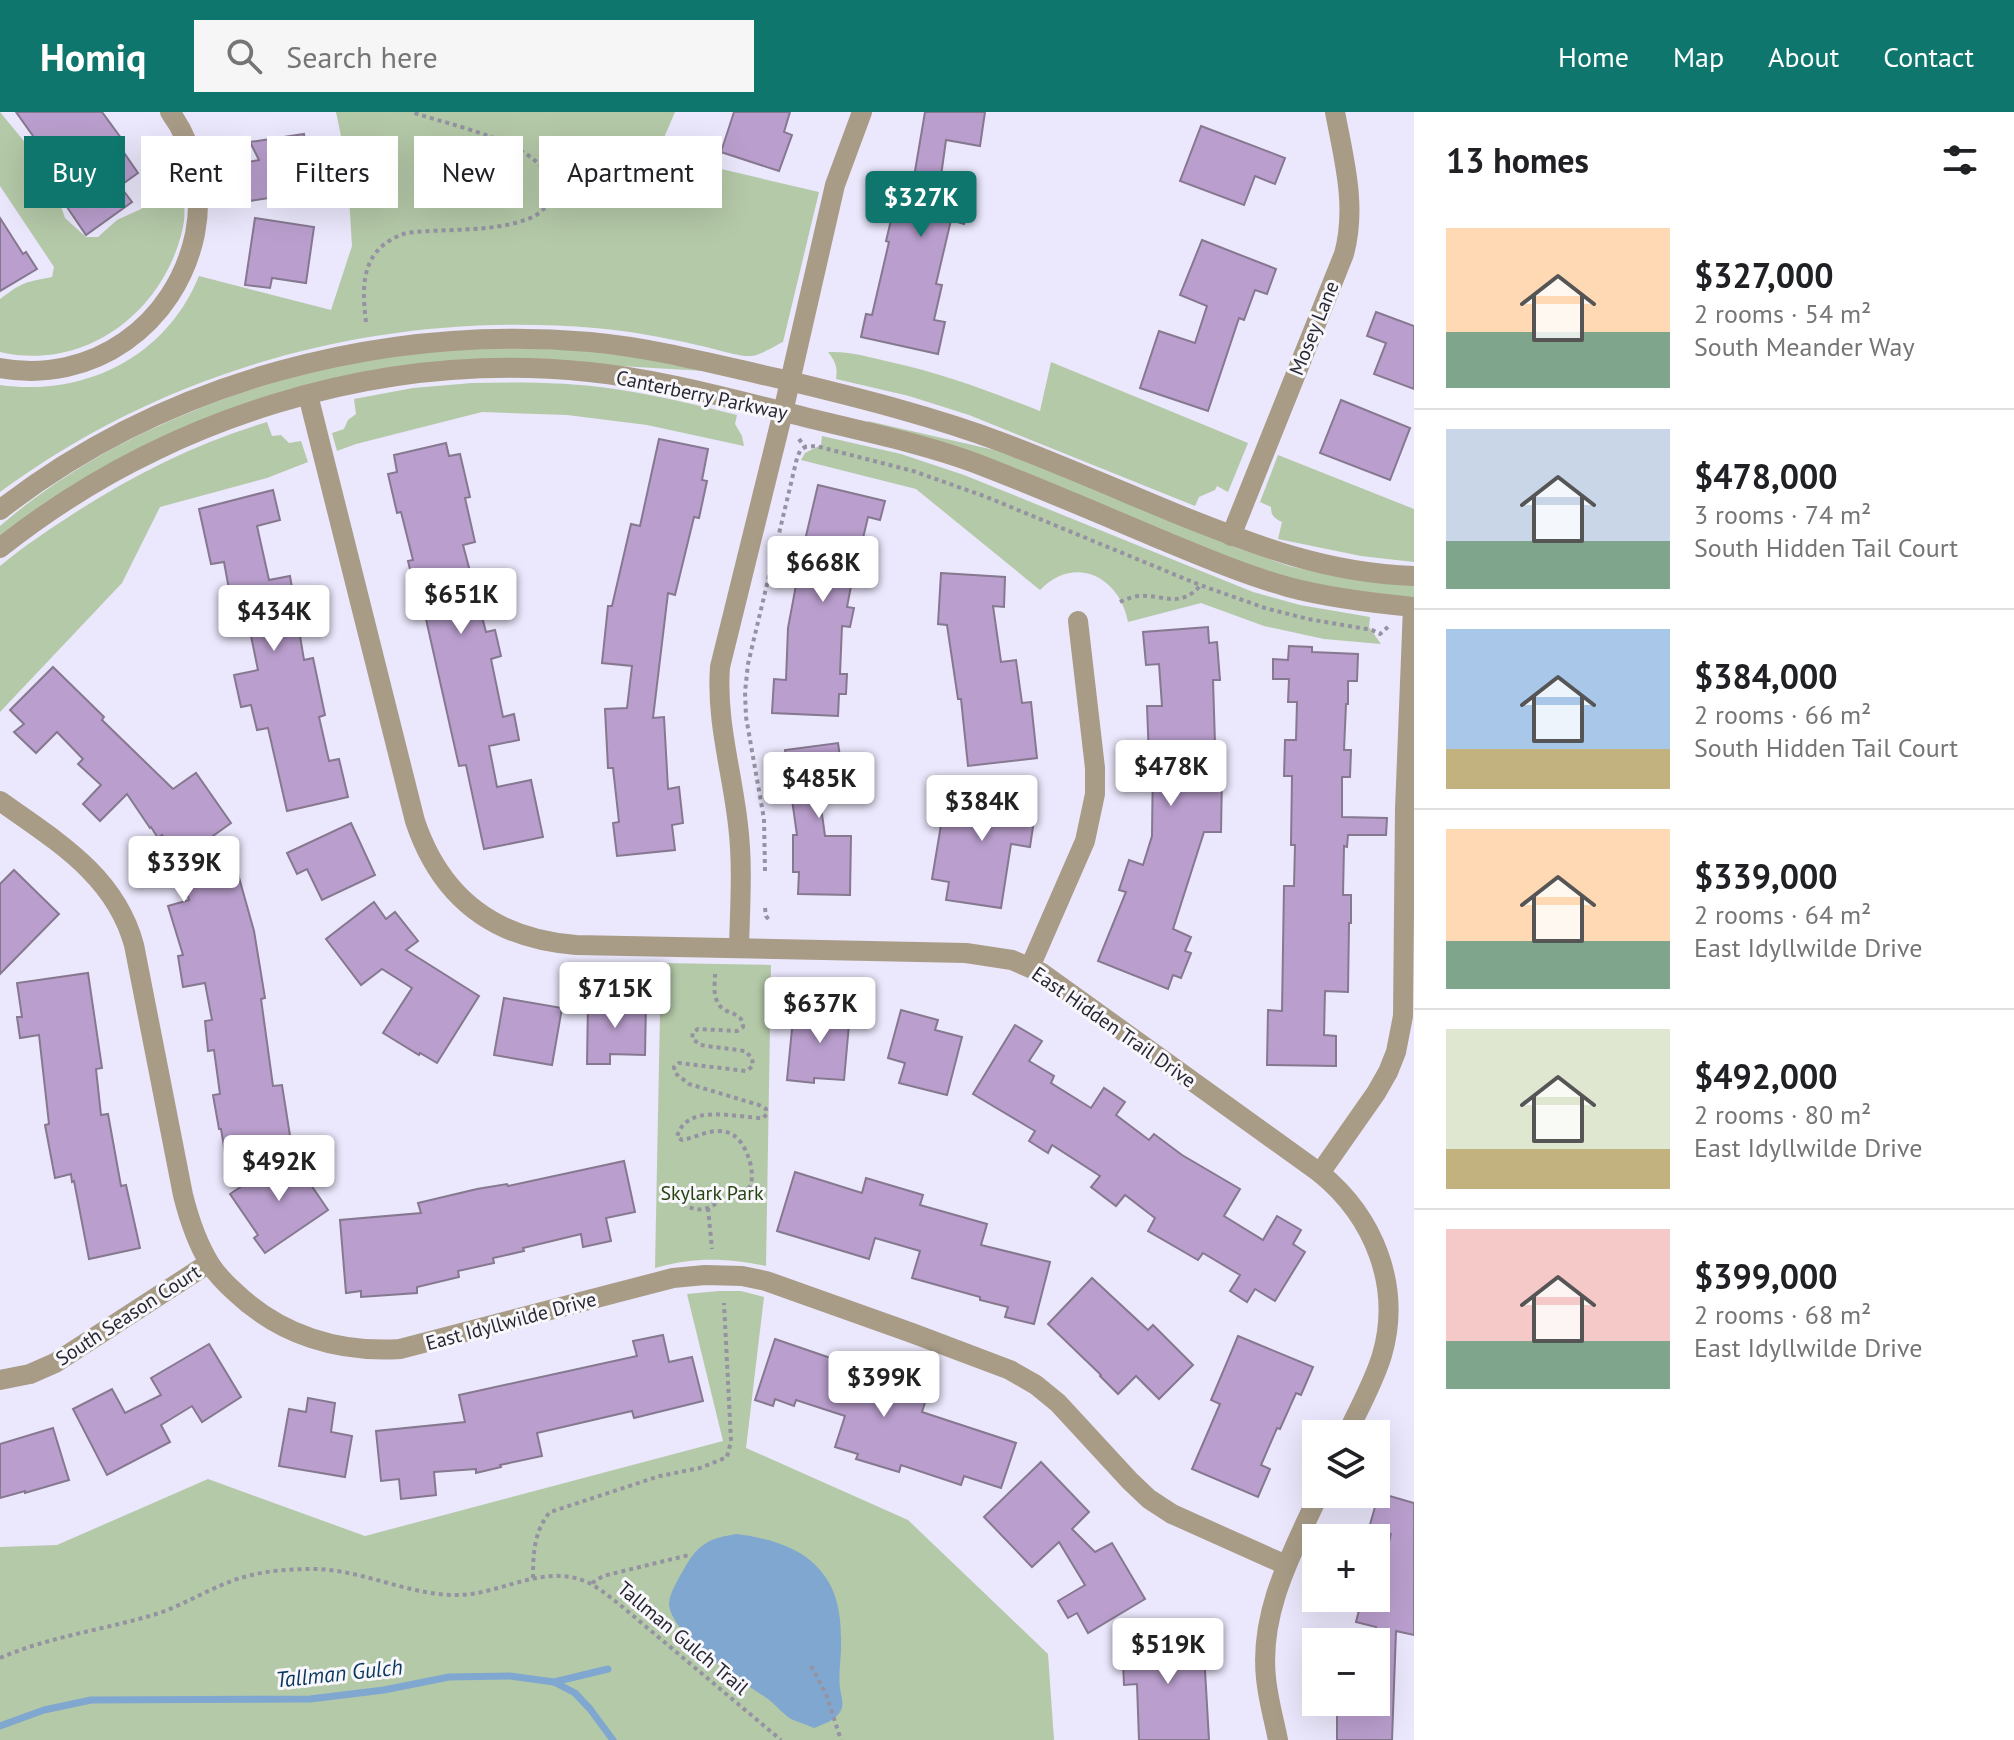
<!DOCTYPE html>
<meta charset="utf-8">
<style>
:root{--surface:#fff;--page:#f6f6f6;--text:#202124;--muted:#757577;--line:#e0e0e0;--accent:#0f766e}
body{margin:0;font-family:"PT Sans",sans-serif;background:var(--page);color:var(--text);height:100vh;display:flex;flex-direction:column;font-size:30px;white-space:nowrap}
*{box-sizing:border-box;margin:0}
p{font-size:26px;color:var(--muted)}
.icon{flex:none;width:44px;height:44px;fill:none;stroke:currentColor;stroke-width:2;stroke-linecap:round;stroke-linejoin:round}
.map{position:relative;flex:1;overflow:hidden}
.details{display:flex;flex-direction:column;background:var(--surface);width:600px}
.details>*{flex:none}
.top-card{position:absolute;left:24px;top:24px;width:760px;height:72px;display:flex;gap:16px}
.controls{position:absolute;left:1302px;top:1308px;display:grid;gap:16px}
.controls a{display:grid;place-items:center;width:88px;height:88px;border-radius:0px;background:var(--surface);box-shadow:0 8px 32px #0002;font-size:40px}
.price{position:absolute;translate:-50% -68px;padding:0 18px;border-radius:8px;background:#fff;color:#222;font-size:26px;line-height:52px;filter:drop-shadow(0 2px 4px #0008)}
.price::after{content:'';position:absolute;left:50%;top:48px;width:24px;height:18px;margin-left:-12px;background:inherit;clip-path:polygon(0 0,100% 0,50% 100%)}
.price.selected{background:var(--accent);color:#fff}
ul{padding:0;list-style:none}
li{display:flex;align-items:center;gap:24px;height:200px;padding:0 32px}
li+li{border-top:2px solid var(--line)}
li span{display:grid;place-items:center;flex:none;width:224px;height:160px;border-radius:0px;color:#555}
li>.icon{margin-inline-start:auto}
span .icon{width:96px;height:96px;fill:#fffc;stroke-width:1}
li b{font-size:34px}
h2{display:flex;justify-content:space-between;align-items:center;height:96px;padding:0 32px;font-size:34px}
.pill{padding:0 28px;border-radius:0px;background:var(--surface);box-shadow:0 8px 32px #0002;font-size:28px;line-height:72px}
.pill.selected{background:var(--accent);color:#fff}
header{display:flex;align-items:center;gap:48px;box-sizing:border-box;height:112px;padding:0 40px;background:var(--accent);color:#fff}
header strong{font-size:38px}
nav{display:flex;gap:44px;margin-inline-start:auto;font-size:28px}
.search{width:560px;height:72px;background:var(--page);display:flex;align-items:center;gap:20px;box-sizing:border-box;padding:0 28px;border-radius:0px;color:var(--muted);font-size:30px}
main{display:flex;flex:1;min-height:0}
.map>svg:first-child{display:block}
</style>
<header>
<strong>Homiq</strong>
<div class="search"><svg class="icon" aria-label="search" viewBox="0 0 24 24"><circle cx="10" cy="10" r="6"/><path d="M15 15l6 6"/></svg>Search here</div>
<nav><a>Home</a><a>Map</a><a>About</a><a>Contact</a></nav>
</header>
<main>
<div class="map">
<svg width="1414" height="1628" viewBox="0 0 1414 1628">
<rect width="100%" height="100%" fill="#ebe7fc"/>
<g fill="#b4c9a8">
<path d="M0,0L37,45L56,79L65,106L86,125H98L117,108L141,97L153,89L158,75L177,55C182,73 187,96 183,115C165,199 86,260 0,240V187C23,170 25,170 52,165L54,155L0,74Z"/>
<path d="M336,0H675L657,42L819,80L783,230C774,234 760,244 750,244C739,245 709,235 697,233C663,225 629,219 595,216C384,198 171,254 0,380V273C85,285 166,245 199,164L331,198L352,134L347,53Z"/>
<path d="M470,235L607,239L704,259L552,250L312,273L0,426V414C99,328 234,274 362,249C397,242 434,239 470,235Z"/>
<path d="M828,240C850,239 869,245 890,250C942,261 991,280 1040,299L1051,250L1248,331L1228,380L1217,374L1215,378L1199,385L1195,394L969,303L909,284L836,267C838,255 835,249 828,240Z"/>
<path d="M472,271C520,270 568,270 615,277C656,283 697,293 737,303L735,312L742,324L744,334L647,313L567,303L482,300L356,332L337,339L332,321L344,317L348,308L356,302L354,287L413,276Z"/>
<polygon points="868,309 1003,340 1240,437 1289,454 1334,464 1414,473 1414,486 1357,482 1253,457 867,312"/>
<path d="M267,310L272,324L281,323L289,331L301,329L308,350L267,366L160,395L122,471L0,600V454C24,434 50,417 76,400C137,361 197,331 267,310Z"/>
<path d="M822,324L901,342L964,363L1253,480L1300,493L1370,505L1369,515L1381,532L1324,527L1264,514L1201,491L1128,510C1120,465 1075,442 1040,478L916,377L801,348L805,341L821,333Z"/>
<path d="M1278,343L1414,397V450L1361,444L1278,427L1282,410C1274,406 1271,404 1271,395L1260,390Z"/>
<path d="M661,851L771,853L766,1154C724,1146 696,1145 655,1156Z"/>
<polygon points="719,1179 741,1179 764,1185 746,1336 908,1408 1048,1542 1054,1628 0,1628 0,1435 57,1433 208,1367 365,1424 723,1329 687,1182"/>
</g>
<path fill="#80a7cf" d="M737,1422C766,1426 800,1434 820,1458C837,1477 841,1502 841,1527C842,1543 838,1560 840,1576C841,1585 845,1592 840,1600C834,1609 824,1612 814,1616C807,1613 798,1610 791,1607C783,1602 776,1593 768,1587C744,1571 669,1522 669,1491C670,1480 679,1466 684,1457C698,1432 709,1426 737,1422Z"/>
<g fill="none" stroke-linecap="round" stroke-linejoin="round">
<g stroke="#80a7cf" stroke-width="7">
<polyline points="554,1570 608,1557"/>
<polyline points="0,1614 44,1598 91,1588 310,1587 384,1578 449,1565 510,1564 554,1570 575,1581 590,1597 613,1628"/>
</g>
</g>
<g fill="#ba9fce" stroke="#85788f" stroke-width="2">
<polygon points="16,0 102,0 121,26 116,29 138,61 120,74 132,90 86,123 67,95 77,89 68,77 70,76"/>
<polygon points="734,0 790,0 784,20 792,23 779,59 721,40"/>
<polygon points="925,0 985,0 980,34 946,28 940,71 972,79 964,112 951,108 936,172 942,173 934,208 945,210 938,242 861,225 866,202 872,203 889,130 886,129 902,62 914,65"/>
<polygon points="1201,14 1285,46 1275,72 1255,64 1244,93 1180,69"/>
<polygon points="304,22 306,36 316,35 323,78 249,89 243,51 259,48 250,30"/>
<polygon points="0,106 23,142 26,140 37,157 0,179"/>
<polygon points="255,106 314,115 306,171 272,166 270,176 245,173"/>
<polygon points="1202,128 1276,157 1267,182 1255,178 1244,208 1239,206 1208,299 1140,276 1159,219 1195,231 1207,194 1180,183"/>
<polygon points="1376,200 1414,214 1414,277 1374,262 1386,231 1367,224"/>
<polygon points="1341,288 1410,316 1390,368 1320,341"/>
<polygon points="659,327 708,337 702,368 707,369 699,406 694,405 675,483 668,481 653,606 664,605 668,677 679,675 683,711 672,713 675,738 617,744 613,711 619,710 613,656 608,656 605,597 627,596 632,554 602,551 608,494 612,494 631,412 640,414"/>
<polygon points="446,331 449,344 460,342 470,385 465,386 475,430 463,433 486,520 495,518 501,544 491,547 503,605 514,602 519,628 489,634 497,675 531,668 543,725 484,737 466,653 459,654 421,485 417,486 408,449 413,448 401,400 397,401 388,362 397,360 394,343"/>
<polygon points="818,373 885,389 880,408 868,405 859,443 857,443 847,495 854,496 850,515 842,514 840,562 847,562 846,582 839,582 838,604 772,601 774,567 786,568 788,516 802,441"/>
<polygon points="273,378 280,408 257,414 269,468 290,464 304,548 313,546 325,603 319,605 329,649 339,647 348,685 287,699 268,616 257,618 251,593 241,595 234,563 258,558 250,519 237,521 224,450 211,452 199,397"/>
<polygon points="941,461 1005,465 1004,495 993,494 1001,550 1016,548 1022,591 1031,590 1037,646 968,654 961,587 958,587 947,513 938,512"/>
<polygon points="1208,515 1209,531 1217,530 1220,568 1213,568 1216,664 1222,664 1221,720 1204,720 1173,817 1191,825 1185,839 1191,841 1181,866 1173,863 1168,877 1098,849 1126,780 1119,778 1129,748 1143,753 1152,724 1153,646 1149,646 1147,594 1162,594 1159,552 1146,553 1143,520"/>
<polygon points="1289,534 1312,535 1312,540 1358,542 1357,569 1348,569 1348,592 1346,592 1344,638 1351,638 1350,665 1342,665 1342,705 1387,706 1386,723 1348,723 1347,735 1344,734 1343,783 1351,783 1351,811 1349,811 1348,880 1325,879 1324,923 1336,924 1336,954 1267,953 1268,898 1282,899 1284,774 1294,774 1295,733 1291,733 1292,664 1284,664 1285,628 1296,628 1297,590 1288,590 1289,567 1273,567 1273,547 1288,548"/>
<polygon points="53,555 104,605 102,608 173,677 196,661 231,711 213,724 236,755 254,819 265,886 261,887 273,974 282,973 291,1030 225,1041 221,1017 219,1017 213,983 220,982 214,938 208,939 205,909 212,908 205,871 183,875 178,844 183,843 168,794 189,788 177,745 162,723 158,726 151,715 150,716 127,682 100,709 83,692 101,673 78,652 83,647 57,620 36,641 14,620 24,612 10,598"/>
<polygon points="838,631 842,659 851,658 855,684 820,688 825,724 851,724 850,783 798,782 799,760 793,760 793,723 797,723 785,638"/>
<polygon points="965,669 1029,678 1025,707 1034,708 1030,735 1011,732 1001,796 946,788 949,770 932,767 942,707 959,709"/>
<polygon points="351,711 375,763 322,788 307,757 297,762 287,741"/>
<polygon points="14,758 59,802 0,862 0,772"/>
<polygon points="374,790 386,807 395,800 418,829 406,838 479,884 437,951 420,941 419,943 383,921 412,876 382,857 361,873 326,827"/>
<polygon points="88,861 102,956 96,957 101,1003 108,1002 121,1074 126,1073 140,1136 89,1147 74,1069 72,1070 71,1062 55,1066 45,1013 49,1012 39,923 20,926 17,905 22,905 17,871"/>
<polygon points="504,886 562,896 552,953 494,943"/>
<polygon points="824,888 851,890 844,968 814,966 814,971 787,968 793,907 823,909"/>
<polygon points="588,889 646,890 645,943 610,942 610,952 587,952"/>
<polygon points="901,898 938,908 935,918 962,925 947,983 899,971 905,951 888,946"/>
<polygon points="1015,913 1042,929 1029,949 1054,964 1051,971 1091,996 1104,976 1125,990 1116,1003 1149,1028 1154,1022 1182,1043 1240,1077 1224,1104 1263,1128 1277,1104 1301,1118 1293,1132 1305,1140 1275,1189 1255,1177 1247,1190 1230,1179 1240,1163 1203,1141 1198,1148 1148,1119 1155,1106 1125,1083 1116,1094 1091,1075 1100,1064 1052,1033 1048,1041 1029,1029 1035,1019 973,982"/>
<polygon points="290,1042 328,1098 265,1141 254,1126 258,1123 230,1082"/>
<polygon points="624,1049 635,1100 606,1106 611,1129 583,1135 581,1122 523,1136 524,1139 493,1146 494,1151 458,1159 459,1165 417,1175 417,1181 361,1185 361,1179 346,1181 340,1108 421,1101 418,1091 477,1077 507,1072 508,1074"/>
<polygon points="795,1060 862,1081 866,1066 923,1083 920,1093 987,1112 981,1133 1050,1150 1034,1212 1005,1205 1008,1195 980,1188 980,1185 912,1166 920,1139 875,1126 869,1147 777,1119"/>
<polygon points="1092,1166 1148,1218 1153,1213 1193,1253 1159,1287 1136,1264 1118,1282 1100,1264 1101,1263 1048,1212"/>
<polygon points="663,1223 669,1250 692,1245 703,1289 634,1306 632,1299 537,1321 542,1344 500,1353 501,1355 476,1361 476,1357 434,1360 436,1383 401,1387 399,1367 381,1369 376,1319 465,1310 459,1283 637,1244 633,1229"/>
<polygon points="1238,1224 1313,1255 1301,1283 1296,1281 1280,1317 1277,1316 1261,1353 1270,1357 1258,1385 1192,1357 1220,1292 1211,1288"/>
<polygon points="775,1227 848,1252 847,1256 928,1281 922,1300 1016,1331 1001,1376 964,1364 961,1373 901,1353 899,1360 856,1347 858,1342 835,1335 845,1304 796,1288 794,1294 775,1287 773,1294 755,1288"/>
<polygon points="209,1232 241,1285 202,1310 192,1294 161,1313 170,1330 107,1363 73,1297 112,1277 125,1301 161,1283 151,1266"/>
<polygon points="308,1286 335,1291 331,1320 352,1324 345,1365 279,1354 289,1297 306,1300"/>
<polygon points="53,1316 69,1368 25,1381 25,1379 0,1386 0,1332"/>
<polygon points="1041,1350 1089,1400 1072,1417 1095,1440 1112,1431 1145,1487 1088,1521 1077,1501 1068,1506 1058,1489 1085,1473 1059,1430 1032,1455 984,1405"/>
<polygon points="1379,1381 1414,1391 1414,1523 1396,1519 1392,1628 1337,1628 1337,1590 1376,1590 1376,1515 1356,1510 1362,1486 1376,1486 1376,1466 1380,1467 1391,1422 1369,1416"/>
<polygon points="1203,1523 1209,1628 1139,1628 1137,1572 1124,1573 1122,1527"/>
</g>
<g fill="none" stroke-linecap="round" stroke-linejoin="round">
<g stroke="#9592a2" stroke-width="4" stroke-dasharray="4 4" stroke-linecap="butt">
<path d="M366,210C361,170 362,136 406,121C446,116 490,121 528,107C539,103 549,95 551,82C557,32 446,13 412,0"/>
<polyline points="799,327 805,335 816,334 913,359 984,384 1200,473 1265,496 1308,507 1372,518 1380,522 1389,514"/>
<path d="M1120,490C1126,487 1132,485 1138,484C1163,482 1179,497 1200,474"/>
<polyline points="765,759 764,707 746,605 745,580 748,552 797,346 800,339 805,335"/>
<polyline points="765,796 766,804 769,808"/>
<path d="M676,1077L684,1093C703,1102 709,1096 725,1086C732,1081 741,1085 748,1077C758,1065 747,1034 736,1025C731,1021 725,1019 718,1019C706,1019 694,1026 682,1028L677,1025C686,990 737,1006 763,1006L767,1002L766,997L759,993L689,972L675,961L674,955L679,951L746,959L753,954L752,946L745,939L700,933L692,926L693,920L698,917L737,919L743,915C743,897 723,905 717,889C713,881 715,870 715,862"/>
<polyline points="708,1096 712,1137"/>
<path d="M533,1466C533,1442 534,1419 550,1400L660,1364L700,1356L727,1345L731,1329L724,1191"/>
<polyline points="592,1471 603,1464 689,1443"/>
<path d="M0,1546C48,1525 102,1518 153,1503C186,1493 215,1472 248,1464C270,1458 293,1457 315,1457C364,1458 410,1484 459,1483C502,1482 546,1450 589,1471C600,1477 610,1485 619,1492L781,1628"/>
<polyline points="811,1554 826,1582 841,1628"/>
</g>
<g stroke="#a89c87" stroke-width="20">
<path d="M0,256C92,273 176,213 195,122C203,80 196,35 170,0"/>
<path d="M308,283L415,709C441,787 496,827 576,833L966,841L1012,848L1042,861L1320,1061C1374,1105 1402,1174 1382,1243C1374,1270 1359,1296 1347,1322"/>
<path d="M1231,424L1344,142C1357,94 1344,48 1335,0"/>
<path d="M0,689C56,729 115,763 134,833L183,1083C189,1107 197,1131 210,1152C217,1163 226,1172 235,1180C280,1223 338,1241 400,1237L673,1166L705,1163L742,1164L766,1169L912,1221L1010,1258L1036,1273L1058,1291L1130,1369L1149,1387L1172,1402L1286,1453"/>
<path d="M739,836C740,795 743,753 738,713C732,659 716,609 720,555L783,300L835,73L862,0"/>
<polyline points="1030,855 1085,729 1095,682 1095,656 1078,509"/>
<polyline points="1320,1061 1376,981 1388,960 1396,940 1403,904 1405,697 1413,495"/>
<polyline points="0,1268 30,1262 55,1251 209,1151"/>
<path d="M1278,1628C1274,1608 1268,1587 1266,1566C1259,1500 1292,1441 1319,1382"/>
</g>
<g stroke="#a89c87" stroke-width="20">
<path d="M0,398C165,269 383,212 590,230C655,236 718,253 781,267C856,285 932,304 1004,331C1062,353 1119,378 1177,402C1257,434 1326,461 1414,464"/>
<path d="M0,436C164,306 379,238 589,260C661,267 731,287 801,304C859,319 918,330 975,351C1038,375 1100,402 1162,428C1203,445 1245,463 1288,475C1329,486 1372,491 1414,495"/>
</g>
</g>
<g text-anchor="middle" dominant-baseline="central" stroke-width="6" stroke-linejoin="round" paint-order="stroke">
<g font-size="20" fill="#292731" stroke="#f8f7fc">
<text transform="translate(1314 216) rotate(-68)">Mosey Lane</text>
<text transform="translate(702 283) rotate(12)">Canterberry Parkway</text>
<text transform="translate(1114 915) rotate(35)">East Hidden Trail Drive</text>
<text transform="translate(128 1203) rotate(-33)">South Season Court</text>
<text transform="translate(511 1209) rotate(-15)">East Idyllwilde Drive</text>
<text transform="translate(683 1526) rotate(40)">Tallman Gulch Trail</text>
</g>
<g font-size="20" fill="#274211" stroke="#f8f7fc">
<text x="712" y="1081">Skylark Park</text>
</g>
<g font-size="22" font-style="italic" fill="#0a375d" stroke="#f8f7fc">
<text transform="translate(339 1561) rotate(-6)">Tallman Gulch</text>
</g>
</g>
</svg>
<div class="controls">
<a><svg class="icon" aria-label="layers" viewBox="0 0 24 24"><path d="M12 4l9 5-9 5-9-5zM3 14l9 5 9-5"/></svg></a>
<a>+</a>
<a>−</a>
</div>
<b class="price selected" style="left:921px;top:127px">$327K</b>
<b class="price" style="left:823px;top:492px">$668K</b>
<b class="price" style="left:461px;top:524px">$651K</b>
<b class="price" style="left:274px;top:541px">$434K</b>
<b class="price" style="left:1171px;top:696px">$478K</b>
<b class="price" style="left:819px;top:708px">$485K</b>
<b class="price" style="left:982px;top:731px">$384K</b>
<b class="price" style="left:184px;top:792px">$339K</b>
<b class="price" style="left:615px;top:918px">$715K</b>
<b class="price" style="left:820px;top:933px">$637K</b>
<b class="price" style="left:279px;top:1091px">$492K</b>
<b class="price" style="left:884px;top:1307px">$399K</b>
<b class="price" style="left:1168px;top:1574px">$519K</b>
<div class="top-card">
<a class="pill selected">Buy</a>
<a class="pill">Rent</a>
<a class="pill">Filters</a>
<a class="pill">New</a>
<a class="pill">Apartment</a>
</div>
</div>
<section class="details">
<h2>13 homes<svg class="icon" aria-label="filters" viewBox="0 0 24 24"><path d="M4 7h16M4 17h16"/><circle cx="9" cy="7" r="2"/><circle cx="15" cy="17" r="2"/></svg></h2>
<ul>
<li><span style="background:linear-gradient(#ffd9b3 65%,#7fa58c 0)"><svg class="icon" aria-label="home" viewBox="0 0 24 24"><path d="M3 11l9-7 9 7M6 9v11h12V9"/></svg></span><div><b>$327,000</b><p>2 rooms · 54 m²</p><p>South Meander Way</p></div></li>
<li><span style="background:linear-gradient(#c9d6e8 70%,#7fa58c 0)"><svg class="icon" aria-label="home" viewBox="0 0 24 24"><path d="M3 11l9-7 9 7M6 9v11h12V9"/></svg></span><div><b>$478,000</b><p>3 rooms · 74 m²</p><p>South Hidden Tail Court</p></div></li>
<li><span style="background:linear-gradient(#a9c7e8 75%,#c2b280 0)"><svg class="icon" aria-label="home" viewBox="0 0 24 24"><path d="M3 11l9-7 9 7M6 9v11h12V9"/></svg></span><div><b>$384,000</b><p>2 rooms · 66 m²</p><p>South Hidden Tail Court</p></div></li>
<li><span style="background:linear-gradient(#ffd9b3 70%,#7fa58c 0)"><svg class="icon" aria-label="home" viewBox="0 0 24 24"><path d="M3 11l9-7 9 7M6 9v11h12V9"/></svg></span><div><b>$339,000</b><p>2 rooms · 64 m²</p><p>East Idyllwilde Drive</p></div></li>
<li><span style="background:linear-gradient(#dfe7d0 75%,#c2b280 0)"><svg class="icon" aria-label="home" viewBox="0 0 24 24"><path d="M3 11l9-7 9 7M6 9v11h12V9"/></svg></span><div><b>$492,000</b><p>2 rooms · 80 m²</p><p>East Idyllwilde Drive</p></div></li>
<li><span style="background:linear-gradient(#f6c9c9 70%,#7fa58c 0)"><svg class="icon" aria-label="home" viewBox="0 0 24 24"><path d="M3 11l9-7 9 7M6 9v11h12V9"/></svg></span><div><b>$399,000</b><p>2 rooms · 68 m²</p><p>East Idyllwilde Drive</p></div></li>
</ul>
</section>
</main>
